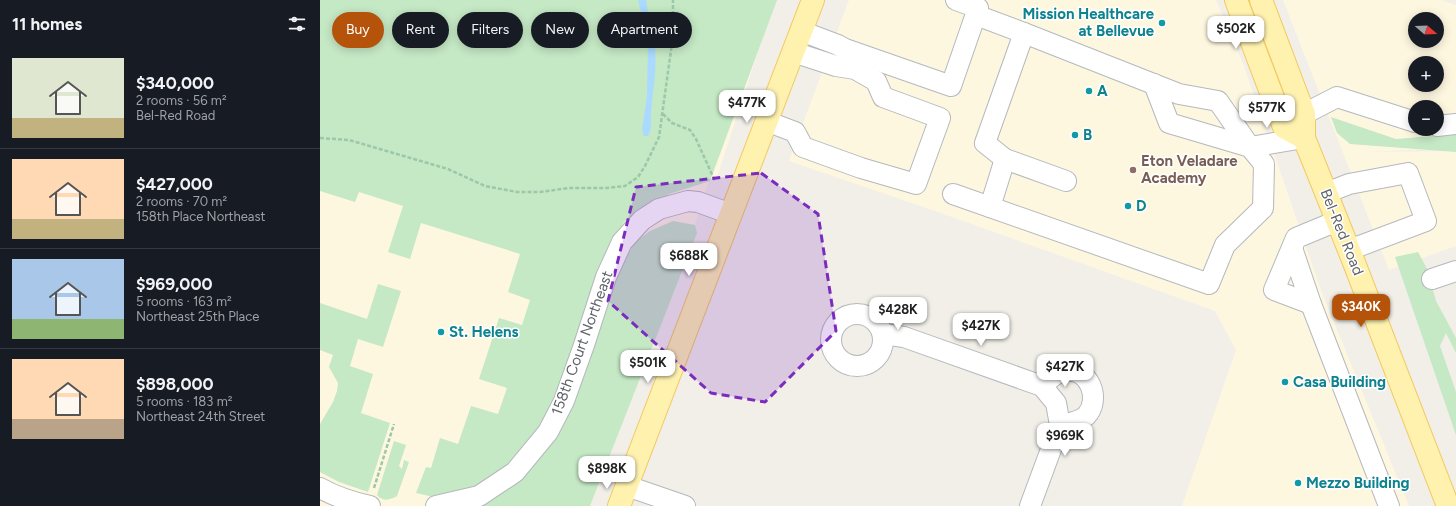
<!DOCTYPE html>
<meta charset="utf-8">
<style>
:root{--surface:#171b24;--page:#20242c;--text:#f1f3f6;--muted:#9ea1a6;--line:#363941;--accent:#b45309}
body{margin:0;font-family:Figtree,sans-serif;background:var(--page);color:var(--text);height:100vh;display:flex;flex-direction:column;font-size:15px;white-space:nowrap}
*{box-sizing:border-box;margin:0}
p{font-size:13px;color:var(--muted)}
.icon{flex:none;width:22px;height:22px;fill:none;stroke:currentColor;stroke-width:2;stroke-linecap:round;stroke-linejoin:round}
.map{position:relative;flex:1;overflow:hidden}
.side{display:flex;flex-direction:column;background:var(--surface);width:320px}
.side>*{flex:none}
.hud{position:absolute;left:12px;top:12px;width:380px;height:36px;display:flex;gap:8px}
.needle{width:26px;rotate:109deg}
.buttons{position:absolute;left:1088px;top:12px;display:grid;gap:8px}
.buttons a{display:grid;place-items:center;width:36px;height:36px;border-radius:50%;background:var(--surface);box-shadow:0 2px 10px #0003;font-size:20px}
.price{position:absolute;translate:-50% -34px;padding:0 9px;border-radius:8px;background:#fff;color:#222;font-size:13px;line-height:26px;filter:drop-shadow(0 1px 2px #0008)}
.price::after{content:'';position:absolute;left:50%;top:24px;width:12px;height:9px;margin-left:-6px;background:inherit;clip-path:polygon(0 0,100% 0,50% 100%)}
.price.selected{background:var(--accent);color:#fff}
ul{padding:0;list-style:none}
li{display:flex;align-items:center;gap:12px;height:100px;padding:0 12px}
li+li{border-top:1px solid var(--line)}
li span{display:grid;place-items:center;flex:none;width:112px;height:80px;border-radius:0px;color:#555}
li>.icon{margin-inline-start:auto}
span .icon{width:48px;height:48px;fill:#fffc;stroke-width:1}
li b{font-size:17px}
h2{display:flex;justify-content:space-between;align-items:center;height:48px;padding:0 12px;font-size:17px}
.chip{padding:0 14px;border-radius:18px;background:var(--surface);box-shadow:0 2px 10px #0003;font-size:14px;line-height:36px}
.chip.selected{background:var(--accent);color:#fff}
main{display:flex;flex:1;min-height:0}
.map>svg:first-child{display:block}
</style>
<main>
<section class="side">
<h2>11 homes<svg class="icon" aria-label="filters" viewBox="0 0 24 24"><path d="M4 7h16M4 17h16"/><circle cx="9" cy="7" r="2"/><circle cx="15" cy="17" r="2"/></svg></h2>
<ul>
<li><span style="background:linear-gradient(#dfe7d0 75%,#c2b280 0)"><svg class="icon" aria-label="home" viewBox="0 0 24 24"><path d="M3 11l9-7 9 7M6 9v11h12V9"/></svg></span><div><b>$340,000</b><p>2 rooms · 56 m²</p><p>Bel-Red Road</p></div></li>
<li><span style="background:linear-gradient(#ffd9b3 75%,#c2b280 0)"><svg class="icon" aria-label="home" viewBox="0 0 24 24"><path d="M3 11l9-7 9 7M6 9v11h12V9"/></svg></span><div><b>$427,000</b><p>2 rooms · 70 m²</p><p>158th Place Northeast</p></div></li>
<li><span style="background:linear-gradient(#a9c7e8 75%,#8fb573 0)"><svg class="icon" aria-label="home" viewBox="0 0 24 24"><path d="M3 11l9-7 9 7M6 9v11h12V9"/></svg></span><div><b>$969,000</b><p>5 rooms · 163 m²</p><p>Northeast 25th Place</p></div></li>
<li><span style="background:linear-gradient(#ffd9b3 75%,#b9a48a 0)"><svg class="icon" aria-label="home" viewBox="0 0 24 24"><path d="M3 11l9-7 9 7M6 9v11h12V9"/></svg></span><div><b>$898,000</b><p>5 rooms · 183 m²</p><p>Northeast 24th Street</p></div></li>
</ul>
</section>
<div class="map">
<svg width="1136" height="506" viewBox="0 0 1136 506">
<rect width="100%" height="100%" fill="#f1efe8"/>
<g fill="#fef7e0" fill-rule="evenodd">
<polygon points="0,0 455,0 398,174 388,183 375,225 377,233 270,506 0,506"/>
<polygon points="529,0 896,0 924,66 1002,293 1089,506 862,506 916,350 895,311 618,212 469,161"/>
<path d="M963,0H1121L1136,5V148L1042,152L1136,151V246L1069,270ZM1095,19H1117V41H1095ZM1095,63H1117V85H1095ZM1095,107H1117V129H1095Z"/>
</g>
<g fill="#c5e8c5">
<polygon points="0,0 457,0 390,181 349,194 304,222 284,260 243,377 226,416 210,441 190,465 163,483 136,494 118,498 96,493 106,467 111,468 120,438 138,444 151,406 178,414 187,388 159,379 179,318 202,325 210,300 188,292 200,254 101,223 90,259 68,252 83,206 39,192 35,202 0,191"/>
<polygon points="1011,117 1076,139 1136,134 1136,152 1030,144 1017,133"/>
<polygon points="353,221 375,225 377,233 270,506 154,506 194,482 305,260 315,242 330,231"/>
<polygon points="1098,252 1107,269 1116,301 1136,338 1136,353 1126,333 1120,346 1136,392 1136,435 1075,257"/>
<polygon points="58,284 81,291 63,347 38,339 30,366 53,374 41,413 70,423 48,492 19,482 0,472 0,424 13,402 17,391 18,383 9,367 13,355 0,350 0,303 47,319"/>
<path d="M74,441L86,445L79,466L82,469L84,460L89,462L77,496C70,500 63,502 57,495Z"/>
</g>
<path fill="#aadaff" d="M318,0H326C328,16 334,30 335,46C337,68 333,89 331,111C331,120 332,128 328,136H324L322,130L327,96L328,44L326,31Z"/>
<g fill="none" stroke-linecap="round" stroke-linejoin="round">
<g stroke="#b5b8bc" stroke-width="22">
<g id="minor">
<polyline points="656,15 704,33"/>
<polyline points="481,31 518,45 525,49 631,86 658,8 636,0"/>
<polyline points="984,114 1017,97 1095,122"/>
<polyline points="446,121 475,132 483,147 541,168 596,184 620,118 563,97 556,81 535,69 516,66 473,52"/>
<polyline points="1117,126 1136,124"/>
<polyline points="746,181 685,159 665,143 704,33 859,94 898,101 930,147 984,138"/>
<polyline points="1006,193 1029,184 1088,173 1106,221 1029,250"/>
<polyline points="633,194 889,284 905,245 943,208 944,164 930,147 849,123 834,84"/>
<polyline points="670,207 685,159"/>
<polyline points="972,248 991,304 1069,506"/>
<polyline points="1112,279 1136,271"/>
<polyline points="991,304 954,290 976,238 1017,221"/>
<circle cx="537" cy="340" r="26"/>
<polyline points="563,334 584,337 722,386 736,403 740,425 710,506"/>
<path d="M722,386C729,380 735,372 745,371C769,367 782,399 766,416C759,422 749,423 740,425"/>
<polyline points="307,486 365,506"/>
<path d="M0,488C16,497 32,502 50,506"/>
<polyline points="116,506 159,496 195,472 228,432 244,401 264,345 286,277 302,242 322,220 339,209 368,201 378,202 411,214"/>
</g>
</g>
<g stroke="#f2c960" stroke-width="24">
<g id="major">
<polyline points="916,0 964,127 984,138"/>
<polyline points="941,0 984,114 984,138 1033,260 1128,506"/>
<polyline points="299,506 493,0"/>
</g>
</g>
<g stroke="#9cc7a9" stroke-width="2.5" stroke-dasharray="4 2" stroke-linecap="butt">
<polyline points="343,114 352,123 370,130 376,139 395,181"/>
<polyline points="0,138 29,140 128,169 165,186 197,192 220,192 249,188 286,188 305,186 318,177 325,166 339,137 353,36 353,0"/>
<polyline points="54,488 74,424"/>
</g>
<use href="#minor" stroke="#fff" stroke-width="20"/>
<use href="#major" stroke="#fff2af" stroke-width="22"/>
</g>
<path fill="#7b2cbf" fill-opacity="0.2" stroke="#7b2cbf" stroke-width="3" stroke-dasharray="8 5" stroke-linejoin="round" d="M441,173L498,214L516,331L445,402L391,393L288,301L316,187Z"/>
<g fill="#0f9aa8" stroke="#fff" stroke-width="1.5">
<circle cx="842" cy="23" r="4"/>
<circle cx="769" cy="91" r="4"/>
<circle cx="755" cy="135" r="4"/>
<circle cx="808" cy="206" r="4"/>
<circle cx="121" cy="332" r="4"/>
<circle cx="965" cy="382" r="4"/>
<circle cx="978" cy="483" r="4"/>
</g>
<circle fill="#8d6e63" stroke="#fff" stroke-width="1.5" cx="813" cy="170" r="4"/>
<g text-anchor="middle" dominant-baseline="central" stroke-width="3" stroke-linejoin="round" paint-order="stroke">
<g font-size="15" font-weight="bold" fill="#0d838f" stroke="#fff" text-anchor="start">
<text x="834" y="14" text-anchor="end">Mission Healthcare<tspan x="834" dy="17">at Bellevue</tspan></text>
<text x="777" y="91">A</text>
<text x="763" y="135">B</text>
<text x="816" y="206">D</text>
<text x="129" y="332">St. Helens</text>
<text x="973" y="382">Casa Building</text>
<text x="986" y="483">Mezzo Building</text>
</g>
<g font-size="15" font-weight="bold" fill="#785e54" stroke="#fff" text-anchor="start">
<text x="821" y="161">Eton Veladare<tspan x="821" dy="17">Academy</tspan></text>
</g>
<g font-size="15" fill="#5f6368" stroke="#fff">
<text transform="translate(1022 232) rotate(68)">Bel-Red Road</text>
<text transform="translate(262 343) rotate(-70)">158th Court Northeast</text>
</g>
</g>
</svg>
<div class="buttons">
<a><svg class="needle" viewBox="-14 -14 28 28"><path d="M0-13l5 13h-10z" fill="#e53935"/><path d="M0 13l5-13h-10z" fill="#9ea1a6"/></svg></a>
<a>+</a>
<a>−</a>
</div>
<b class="price" style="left:916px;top:50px">$502K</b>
<b class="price" style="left:427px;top:124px">$477K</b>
<b class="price" style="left:947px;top:129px">$577K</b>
<b class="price" style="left:369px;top:277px">$688K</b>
<b class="price selected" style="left:1041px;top:328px">$340K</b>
<b class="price" style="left:578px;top:331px">$428K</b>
<b class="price" style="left:661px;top:347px">$427K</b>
<b class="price" style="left:328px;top:384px">$501K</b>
<b class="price" style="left:745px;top:388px">$427K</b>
<b class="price" style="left:745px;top:457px">$969K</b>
<b class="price" style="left:287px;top:490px">$898K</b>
<div class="hud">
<a class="chip selected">Buy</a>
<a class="chip">Rent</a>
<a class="chip">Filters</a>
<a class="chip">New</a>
<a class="chip">Apartment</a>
</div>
</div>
</main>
